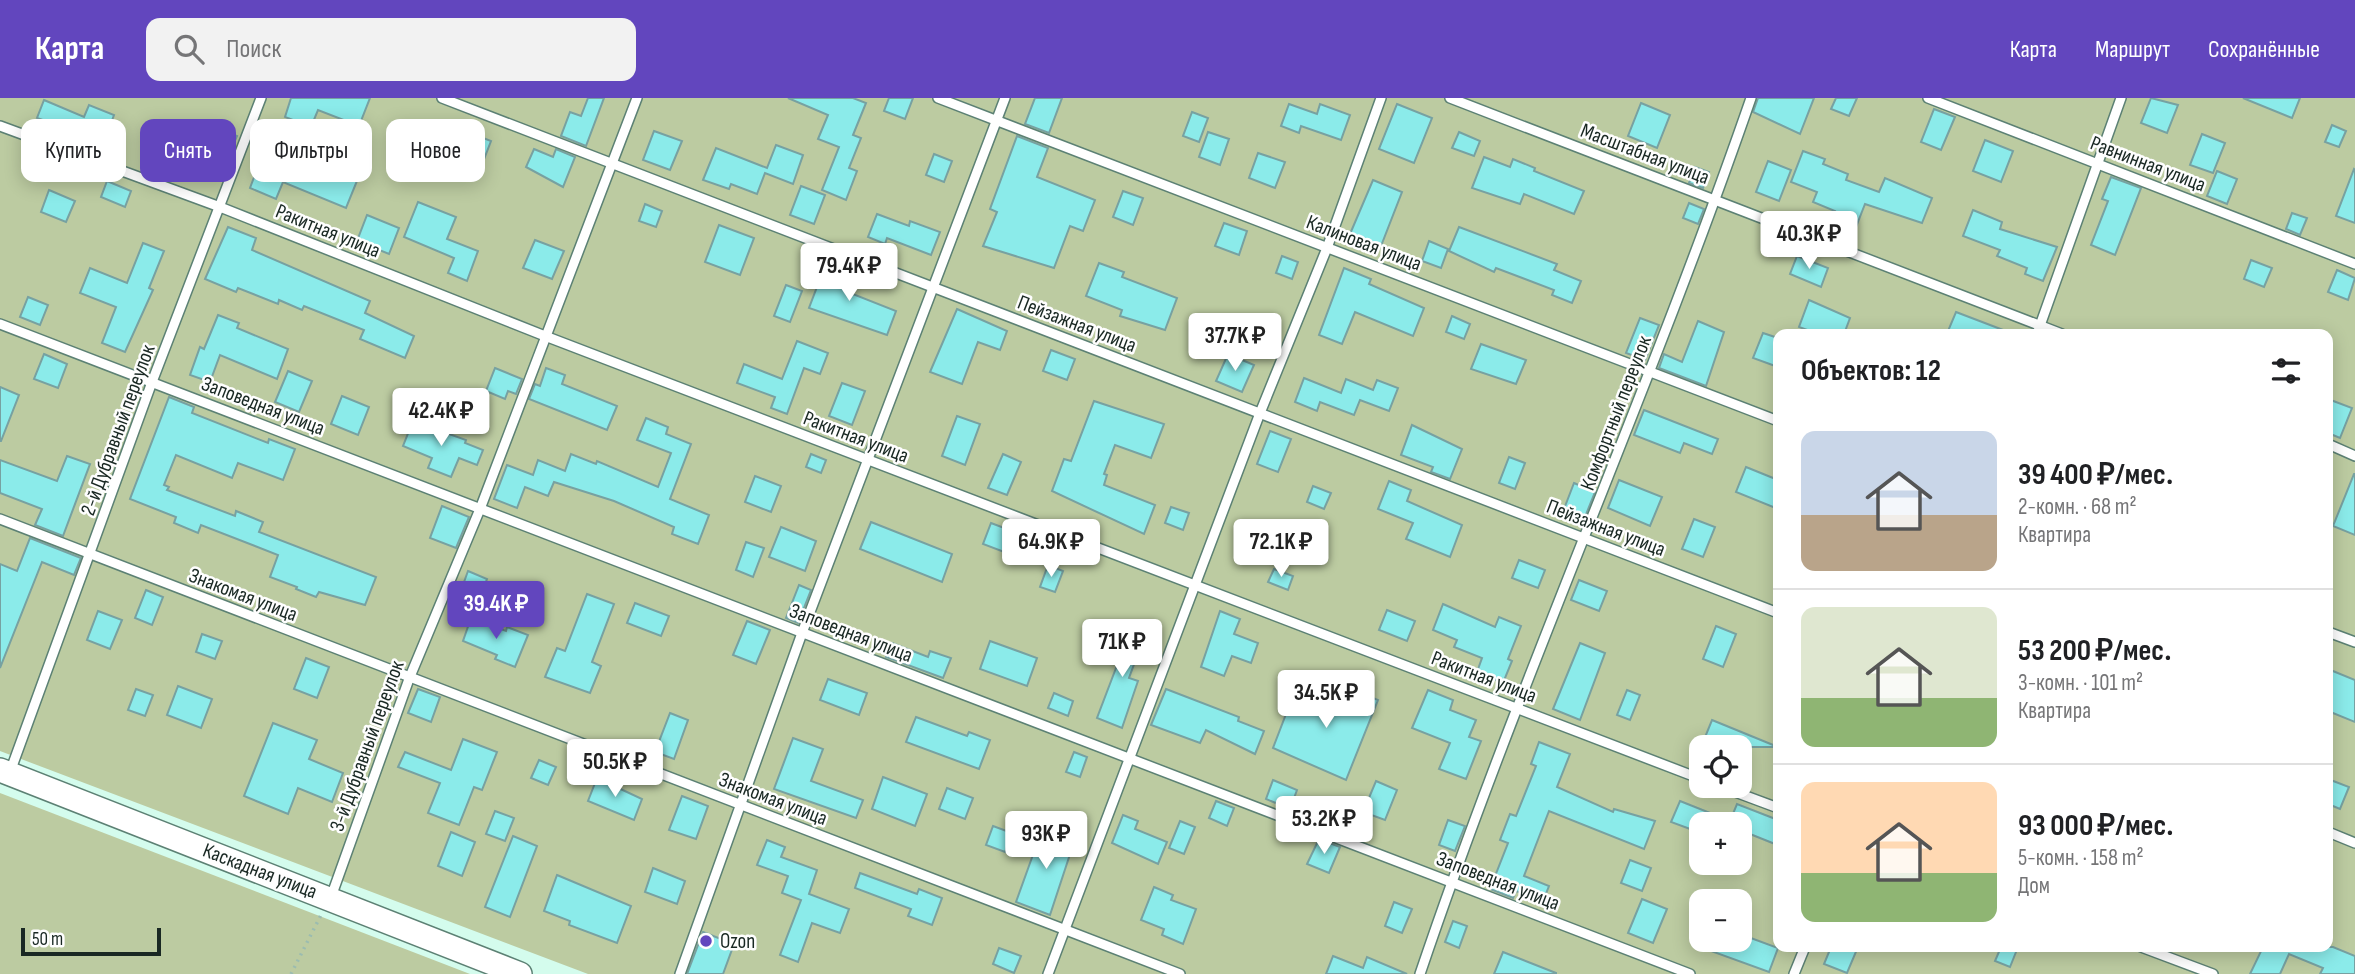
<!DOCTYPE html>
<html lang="ru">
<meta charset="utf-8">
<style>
:root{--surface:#fff;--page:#f2f2f2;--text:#202124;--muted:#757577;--line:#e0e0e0;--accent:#6246be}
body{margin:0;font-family:"Sofia Sans Condensed",sans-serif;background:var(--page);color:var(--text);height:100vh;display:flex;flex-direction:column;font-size:26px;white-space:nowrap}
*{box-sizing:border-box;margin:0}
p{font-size:23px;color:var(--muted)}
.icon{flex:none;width:38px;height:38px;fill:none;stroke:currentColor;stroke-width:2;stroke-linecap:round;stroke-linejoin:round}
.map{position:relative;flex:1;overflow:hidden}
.drawer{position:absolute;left:1773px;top:231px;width:560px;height:623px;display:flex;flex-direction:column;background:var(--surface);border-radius:14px;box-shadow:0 4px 18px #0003}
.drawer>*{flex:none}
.banner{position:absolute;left:21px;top:21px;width:665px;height:63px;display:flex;gap:14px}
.tools{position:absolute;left:1689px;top:637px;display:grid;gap:14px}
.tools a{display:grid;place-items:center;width:63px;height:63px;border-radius:14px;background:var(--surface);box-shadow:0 4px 18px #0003;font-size:35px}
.scale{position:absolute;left:21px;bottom:18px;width:140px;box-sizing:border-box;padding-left:7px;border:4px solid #192823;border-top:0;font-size:19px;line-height:24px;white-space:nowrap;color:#192823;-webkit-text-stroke:5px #fefefe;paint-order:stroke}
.price{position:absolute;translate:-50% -60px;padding:0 16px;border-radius:7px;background:#fff;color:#222;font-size:23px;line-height:46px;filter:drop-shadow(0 2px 4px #0008)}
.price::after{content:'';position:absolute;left:50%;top:42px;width:21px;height:16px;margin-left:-10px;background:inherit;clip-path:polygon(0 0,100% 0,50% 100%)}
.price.on{background:var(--accent);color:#fff}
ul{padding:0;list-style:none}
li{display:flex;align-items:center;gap:21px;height:175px;padding:0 28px}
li+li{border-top:2px solid var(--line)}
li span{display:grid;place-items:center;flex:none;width:196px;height:140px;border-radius:14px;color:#555}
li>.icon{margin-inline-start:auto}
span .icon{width:84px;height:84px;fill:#fffc;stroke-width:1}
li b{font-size:30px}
h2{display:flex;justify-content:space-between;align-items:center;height:84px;padding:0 28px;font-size:30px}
.chip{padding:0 24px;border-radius:14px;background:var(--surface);box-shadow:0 4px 18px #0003;font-size:24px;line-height:63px}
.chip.on{background:var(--accent);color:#fff}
header{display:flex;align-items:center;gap:42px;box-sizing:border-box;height:98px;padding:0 35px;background:var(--accent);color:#fff}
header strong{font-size:33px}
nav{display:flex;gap:38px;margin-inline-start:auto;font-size:24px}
.search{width:490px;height:63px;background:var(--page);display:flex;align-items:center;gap:18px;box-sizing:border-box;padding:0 24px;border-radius:14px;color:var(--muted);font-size:26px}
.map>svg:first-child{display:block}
</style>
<header>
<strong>Карта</strong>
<div class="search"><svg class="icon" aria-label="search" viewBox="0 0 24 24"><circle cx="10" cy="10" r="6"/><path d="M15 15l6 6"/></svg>Поиск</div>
<nav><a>Карта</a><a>Маршрут</a><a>Сохранённые</a></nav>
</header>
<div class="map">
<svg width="2355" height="876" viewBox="0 0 2355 876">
<rect width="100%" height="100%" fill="#d4fced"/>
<g fill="#bccba1" fill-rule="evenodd">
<path d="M0,0H2355V876H588L0,653ZM1778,236H2328V849H1778ZM1701,649H1740V688H1701ZM1701,726H1740V765H1701ZM1701,803H1740V842H1701Z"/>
<polygon points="0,695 470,876 0,876"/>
</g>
<g fill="#8bebea" stroke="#77a1a1" stroke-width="2">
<polygon points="291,0 370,0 359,28 318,12 311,29 285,19"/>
<polygon points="588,0 604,0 586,48 561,38 570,14 581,18"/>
<polygon points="788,0 853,0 866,5 853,37 861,40 849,70 857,73 846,102 822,92 839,49 818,41 828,17"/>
<polygon points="889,0 913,0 905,21 884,13"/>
<polygon points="1035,0 1062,0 1049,35 1025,26"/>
<polygon points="1758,0 1814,0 1800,36 1753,14"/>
<polygon points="1836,0 1857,0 1849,18 1831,11"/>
<polygon points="2151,0 2178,7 2167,35 2141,25"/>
<polygon points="2243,0 2300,0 2292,20"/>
<polygon points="44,2 84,19 89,7 114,17 104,44 37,20"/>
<polygon points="1641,5 1670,17 1657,50 1628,38"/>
<polygon points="1289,6 1317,16 1320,6 1350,17 1341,42 1301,28 1299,35 1281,28"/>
<polygon points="1397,6 1432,20 1414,65 1379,51"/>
<polygon points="1934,11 1955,19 1941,52 1921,44"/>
<polygon points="1192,14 1208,20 1199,44 1183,38"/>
<polygon points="415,23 431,29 423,50 407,44"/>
<polygon points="2332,27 2346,33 2339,49 2325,44"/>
<polygon points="215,29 237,38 229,56 208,48"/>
<polygon points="654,33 682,43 670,72 643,62"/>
<polygon points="1208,34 1229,41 1220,67 1199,59"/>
<polygon points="1459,34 1480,43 1474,58 1452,50"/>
<polygon points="473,36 491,43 481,69 463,62"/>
<polygon points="2202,36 2225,45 2213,75 2190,67"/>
<polygon points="1017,38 1048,50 1037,79 1095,102 1083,133 1070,128 1054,170 983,148 997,114 990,111"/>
<polygon points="1985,42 2013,53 2001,84 1973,73"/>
<polygon points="776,47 803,57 793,86 765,75 757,96 731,86 729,91 703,82 716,50 767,70"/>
<polygon points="265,50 308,67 312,57 359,78 346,110 283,84 276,101 250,90"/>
<polygon points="534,51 553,59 556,51 575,59 563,89 526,69"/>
<polygon points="1803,53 1825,61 1823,66 1848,76 1846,82 1879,94 1885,80 1932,100 1922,125 1865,106 1856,129 1833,120 1835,113 1813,104 1817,94 1791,84"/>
<polygon points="1258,55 1285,64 1275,90 1249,80"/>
<polygon points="934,56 952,63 944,84 926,77"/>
<polygon points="1484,59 1510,69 1513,61 1535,70 1534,73 1584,93 1574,116 1524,96 1520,106 1472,90"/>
<polygon points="1768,63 1791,72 1779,103 1756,94"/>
<polygon points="1695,69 1709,74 1703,90 1689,85"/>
<polygon points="2354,71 2355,72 2355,125 2336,118"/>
<polygon points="2217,73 2237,81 2227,106 2207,98"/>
<polygon points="2111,79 2141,90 2115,157 2091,147 2108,103 2102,101"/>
<polygon points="1373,82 1402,94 1381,148 1350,136"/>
<polygon points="107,83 131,93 125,109 101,99"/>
<polygon points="801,88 825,97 814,126 790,117"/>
<polygon points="49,92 75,103 66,124 41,114"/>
<polygon points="1123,93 1143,100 1133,127 1113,119"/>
<polygon points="418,104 456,119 447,141 478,153 467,183 448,175 454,160 404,139"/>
<polygon points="1689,105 1704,111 1698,126 1683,120"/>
<polygon points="645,106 662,113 656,129 639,123"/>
<polygon points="1973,112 2002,124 2000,131 2057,149 2043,183 2025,176 2027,170 1997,158 2000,152 1963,138"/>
<polygon points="2292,115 2307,120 2300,137 2286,131"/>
<polygon points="877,116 909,128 910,123 940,134 931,157 887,140 885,146 868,139"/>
<polygon points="367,117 399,130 389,156 357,143"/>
<polygon points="1224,125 1247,133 1239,157 1215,148"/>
<polygon points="719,127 754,140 740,177 705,164"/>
<polygon points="228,129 256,140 252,152 370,203 365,215 414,238 405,260 360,241 364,232 304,208 302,212 279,202 278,206 238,190 236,194 205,181"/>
<polygon points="1459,129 1557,166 1554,172 1581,183 1572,205 1552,197 1554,192 1496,170 1494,174 1449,153"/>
<polygon points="535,142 564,153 552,181 523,170"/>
<polygon points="1429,143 1448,151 1441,170 1422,163"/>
<polygon points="143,145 164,153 149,190 153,192 125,254 102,245 116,209 80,195 90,170 127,185"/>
<polygon points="1282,158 1298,164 1292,181 1276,175"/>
<polygon points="1797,158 1828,170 1821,189 1790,176"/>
<polygon points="2251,162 2272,170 2264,189 2244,181"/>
<polygon points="1099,165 1124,174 1122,179 1177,200 1165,232 1120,218 1122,212 1086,198"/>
<polygon points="825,168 851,178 845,193 896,213 887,237 809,210"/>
<polygon points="1344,170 1371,181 1369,186 1424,210 1413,238 1355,214 1342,246 1319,237"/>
<polygon points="2337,172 2355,180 2348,202 2328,194"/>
<polygon points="786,187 802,193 790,224 774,218"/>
<polygon points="28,199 48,207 40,227 20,219"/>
<polygon points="1809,202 1850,220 1844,236 1818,236 1799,229"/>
<polygon points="957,211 1007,233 1000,252 978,244 962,286 930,274"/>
<polygon points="1956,214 2011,235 2011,236 1958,236 1948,233"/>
<polygon points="218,217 239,225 237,230 288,251 277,281 220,257 210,284 190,277 200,249 204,251"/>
<polygon points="1452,218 1470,226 1464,241 1446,234"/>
<polygon points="1640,220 1659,227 1645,262 1626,255"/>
<polygon points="1698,223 1724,234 1706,288 1659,270 1664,256 1682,264"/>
<polygon points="1763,235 1778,240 1778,269 1753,260"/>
<polygon points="797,243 828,255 820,276 804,270 787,316 771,310 775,299 737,285 744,266 782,281"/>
<polygon points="1481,246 1526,262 1516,286 1471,271"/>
<polygon points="1051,252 1075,261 1067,282 1043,273"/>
<polygon points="44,256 67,266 58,290 34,281"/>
<polygon points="1228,256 1254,267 1242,294 1216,283"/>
<polygon points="495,270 522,281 516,296 508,293 505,301 486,293"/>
<polygon points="546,270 565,277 562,286 617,308 607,332 529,301 535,286 540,288"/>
<polygon points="288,273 312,283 299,314 275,304"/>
<polygon points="1304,280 1341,295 1346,281 1373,292 1377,282 1398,290 1389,313 1360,302 1354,317 1320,304 1317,313 1295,304"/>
<polygon points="842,285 865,293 852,327 829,318"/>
<polygon points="0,289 19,297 1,343 0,343"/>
<polygon points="342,298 369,309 358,337 331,326"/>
<polygon points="169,299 194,309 192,315 268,345 269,341 295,351 283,382 238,365 232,380 176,357 164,387 169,389 167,392 235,418 236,413 263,424 259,434 376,479 365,507 319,494 316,499 296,491 297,489 270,479 278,457 201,427 198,435 174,425 176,419 130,401"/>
<polygon points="2328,301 2352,310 2340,340 2328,335"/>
<polygon points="1094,303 1164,326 1151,360 1115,347 1104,376 1107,377 1104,387 1155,407 1144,436 1052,393 1064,361 1071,363"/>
<polygon points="1644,312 1718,341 1712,356 1684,345 1680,355 1634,337"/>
<polygon points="957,318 980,326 965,367 942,358"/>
<polygon points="646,320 668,329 666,336 691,346 670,401 709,417 698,446 672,436 674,429 614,403 554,384 548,398 525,389 517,410 494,401 507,367 533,377 538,362 565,373 571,356 596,366 597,363 658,389 671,355 637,342"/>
<polygon points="413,323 466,342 465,345 483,352 477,367 459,360 451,379 428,370 432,360 403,348"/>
<polygon points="1412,327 1462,351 1450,381 1431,374 1433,369 1401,357"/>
<polygon points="1270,333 1291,341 1278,374 1257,366"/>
<polygon points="811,356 826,362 821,375 806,369"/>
<polygon points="1003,356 1021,364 1007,397 988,390"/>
<polygon points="67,358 90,366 63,438 35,427 42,411 0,395 0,362 57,383"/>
<polygon points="1509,359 1525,365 1515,391 1499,385"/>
<polygon points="1746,369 1778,382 1778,411 1736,394"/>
<polygon points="2354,376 2355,376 2355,437 2333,428"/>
<polygon points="755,378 781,388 771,414 745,404"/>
<polygon points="1619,382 1662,399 1650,428 1608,410"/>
<polygon points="1389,383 1411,392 1407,403 1462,427 1450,459 1406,441 1413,425 1378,411"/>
<polygon points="1574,385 1595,394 1585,419 1564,411"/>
<polygon points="1313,388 1331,395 1324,411 1307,404"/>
<polygon points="442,408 469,419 456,450 430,440"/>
<polygon points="1171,409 1189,415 1183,432 1165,425"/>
<polygon points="1694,421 1715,429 1703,459 1682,451"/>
<polygon points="871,424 952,456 942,484 860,451"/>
<polygon points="991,425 1020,436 1012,457 983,446"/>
<polygon points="781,429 816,443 805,473 769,459"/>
<polygon points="30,440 81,460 74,477 42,464 0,570 0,466 17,473"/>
<polygon points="746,444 764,450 753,479 736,472"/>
<polygon points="1519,462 1545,472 1538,490 1512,480"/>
<polygon points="1048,467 1063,473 1055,494 1040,489"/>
<polygon points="1274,471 1293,478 1288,492 1268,484"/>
<polygon points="468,473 487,481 478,505 459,498"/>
<polygon points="1579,482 1607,493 1599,513 1571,502"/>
<polygon points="799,487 811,492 798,525 786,520"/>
<polygon points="146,492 163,499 152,527 135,520"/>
<polygon points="587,496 614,506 592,564 601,568 590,595 545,579 557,550 565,553"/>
<polygon points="635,505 669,518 661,538 627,525"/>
<polygon points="1443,506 1495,529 1499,519 1521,528 1508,561 1512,563 1503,585 1477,574 1482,560 1454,549 1457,542 1433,532"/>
<polygon points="1387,512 1415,523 1407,543 1379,532"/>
<polygon points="98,513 122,522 110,551 87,542"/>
<polygon points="1220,513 1240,521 1234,536 1258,545 1251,565 1232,558 1224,578 1201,569"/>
<polygon points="471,520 506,533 507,529 528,537 515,569 495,561 497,557 463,543"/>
<polygon points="747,523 770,532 756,566 733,557"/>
<polygon points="1121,528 1145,537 1129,580 1138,583 1122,630 1097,620 1124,549 1114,546"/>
<polygon points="1716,528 1736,536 1723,569 1703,561"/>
<polygon points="202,536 222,543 215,561 196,554"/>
<polygon points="990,543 1037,560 1027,588 980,571"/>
<polygon points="892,545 928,559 930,553 951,560 943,580 886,559"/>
<polygon points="1580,545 1605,555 1580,622 1553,611"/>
<polygon points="306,560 329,569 317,600 294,591"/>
<polygon points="2328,571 2355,582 2355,624 2328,613"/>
<polygon points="828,581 867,595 859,617 820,602"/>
<polygon points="178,588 212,601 201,630 167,617"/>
<polygon points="1296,590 1342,608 1349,590 1378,602 1346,682 1273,650"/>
<polygon points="136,591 153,597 145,618 128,612"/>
<polygon points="418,591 440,599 431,624 408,615"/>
<polygon points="1166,591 1239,619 1238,623 1264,633 1255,656 1206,632 1200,645 1151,627"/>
<polygon points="1428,592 1453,602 1450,612 1476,622 1469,639 1481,643 1466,681 1439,671 1450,645 1412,630"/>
<polygon points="1627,592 1640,597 1630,622 1617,617"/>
<polygon points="1054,595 1073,603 1068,618 1048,610"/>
<polygon points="670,615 688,622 674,661 655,654"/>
<polygon points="916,619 967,638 969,634 990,642 979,671 906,644"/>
<polygon points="1712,622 1778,649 1701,649"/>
<polygon points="273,625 317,642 309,661 343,675 332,704 298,690 288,716 244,698"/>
<polygon points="793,640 823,651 811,683 863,702 856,720 774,691"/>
<polygon points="463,641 497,654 482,692 474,689 459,727 428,715 440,685 398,669 405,654 451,672"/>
<polygon points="1539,644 1570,656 1557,689 1613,714 1614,711 1655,723 1644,751 1549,713 1524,778 1549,788 1543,803 1516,793 1513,800 1490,791 1508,745 1500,742 1510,716 1516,718 1536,668 1531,666"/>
<polygon points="1074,654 1087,659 1080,679 1066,674"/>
<polygon points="539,662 556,669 548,687 531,680"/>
<polygon points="883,679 927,696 915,728 872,711"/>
<polygon points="597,680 642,701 634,722 588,703"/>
<polygon points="2328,681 2349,689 2340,711 2328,706"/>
<polygon points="1273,682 1297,692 1290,711 1266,701"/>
<polygon points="1376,683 1397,692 1385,722 1363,714"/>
<polygon points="947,690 973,700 965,721 939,711"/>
<polygon points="682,698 708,708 696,741 669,732"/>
<polygon points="1335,701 1359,710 1348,737 1324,728"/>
<polygon points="1216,703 1234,710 1227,728 1209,720"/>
<polygon points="1680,703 1730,723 1737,706 1778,722 1775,746 1740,732 1740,726 1701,726 1701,735 1671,724"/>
<polygon points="495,713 514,720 505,743 486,736"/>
<polygon points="1123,717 1138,723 1135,731 1167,744 1158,766 1112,745"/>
<polygon points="1448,722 1465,728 1455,753 1439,747"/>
<polygon points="1180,723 1195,729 1184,756 1169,750"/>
<polygon points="993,728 1012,735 1005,754 986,747"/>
<polygon points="1043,729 1075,741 1050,817 1016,804"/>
<polygon points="451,734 475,744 462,778 438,768"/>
<polygon points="513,738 537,748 510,819 485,809"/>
<polygon points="1319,741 1340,749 1329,775 1307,766"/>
<polygon points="767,742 785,749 781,759 817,772 809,796 849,811 840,835 812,825 798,864 780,857 801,802 782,795 788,778 757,767"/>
<polygon points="1630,762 1651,770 1642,793 1621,785"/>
<polygon points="653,770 685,783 677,806 645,794"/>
<polygon points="860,775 917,796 919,791 942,800 932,827 908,818 911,811 855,790"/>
<polygon points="557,777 631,808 617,845 569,827 570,823 544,813"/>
<polygon points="1154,789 1173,797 1171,802 1196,811 1183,846 1162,837 1164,831 1141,822"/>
<polygon points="1642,801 1667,811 1653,845 1628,835"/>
<polygon points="1394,804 1412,811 1402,835 1385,828"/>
<polygon points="1453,823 1467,828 1459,850 1445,844"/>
<polygon points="703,834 734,846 723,876 687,876"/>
<polygon points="1740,836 1778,850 1769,874 1711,853 1716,842 1740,842"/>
<polygon points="1831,849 1858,849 1847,875 1824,866"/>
<polygon points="2001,849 2018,849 2010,869 1995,863"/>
<polygon points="2263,849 2333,849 2355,858 2355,876 2320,876 2323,870 2289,856 2280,876 2250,876"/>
<polygon points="999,850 1021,858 1014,875 993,866"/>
<polygon points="1503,854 1556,875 1556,876 1494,876"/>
<polygon points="1333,858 1363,870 1367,859 1407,876 1326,876"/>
</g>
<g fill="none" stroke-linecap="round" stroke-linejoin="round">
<g stroke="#5c8174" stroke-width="12">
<g id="service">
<polyline points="442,0 1778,515"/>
<polyline points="938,0 1778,323"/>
<polyline points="1450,0 2062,236"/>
<polyline points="1928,0 2355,166"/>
<polyline points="0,28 220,109 545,238 1701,681"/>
<polyline points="0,226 1690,876"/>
<polyline points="2037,236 2121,0"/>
<polyline points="2328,346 2355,358"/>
<polyline points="0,421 1180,876"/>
<polyline points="2328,534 2355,544"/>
<polyline points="10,674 152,284 261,0"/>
<polyline points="1719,688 1778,710"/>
<polyline points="2328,734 2355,745"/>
<polyline points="331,799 409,581 480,411 637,0"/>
<polyline points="2141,849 2213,876"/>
<polyline points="680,876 802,535 1005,0"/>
<polyline points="1048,876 1260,315 1327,150 1381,0"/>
<path d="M1420,876C1520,580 1649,295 1751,0"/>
<polyline points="1794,876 1805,849"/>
</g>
</g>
<g stroke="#5c8174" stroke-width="26">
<polyline id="tertiary" points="0,672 520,876"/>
</g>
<polyline stroke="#9bbcb0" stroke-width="3.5" stroke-dasharray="2 5" stroke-linecap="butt" points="291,876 321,817"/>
<use href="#service" stroke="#fff" stroke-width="9"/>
<use href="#tertiary" stroke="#fff" stroke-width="23"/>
</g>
<circle fill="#6246be" stroke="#fefefe" stroke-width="2.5" cx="706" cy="843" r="7"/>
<g text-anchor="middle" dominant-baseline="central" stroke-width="5" stroke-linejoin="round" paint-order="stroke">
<g font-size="21" fill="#192823" stroke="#fefefe">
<text transform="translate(1645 56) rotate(21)">Масштабная улица</text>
<text transform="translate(2148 66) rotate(21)">Равнинная улица</text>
<text transform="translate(328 133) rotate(22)">Ракитная улица</text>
<text transform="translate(1364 145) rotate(21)">Калиновая улица</text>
<text transform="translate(1077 226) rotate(21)">Пейзажная улица</text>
<text transform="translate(263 308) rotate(21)">Заповедная улица</text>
<text transform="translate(1616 315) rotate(-69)">Комфортный переулок</text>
<text transform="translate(118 332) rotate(-70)">2-й Дубравный переулок</text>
<text transform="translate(856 339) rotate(21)">Ракитная улица</text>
<text transform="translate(1606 430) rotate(21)">Пейзажная улица</text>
<text transform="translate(243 497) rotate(21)">Знакомая улица</text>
<text transform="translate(851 535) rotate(21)">Заповедная улица</text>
<text transform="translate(1484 579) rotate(21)">Ракитная улица</text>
<text transform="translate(367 648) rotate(-70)">3-й Дубравный переулок</text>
<text transform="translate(773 701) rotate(21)">Знакомая улица</text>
<text transform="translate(260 773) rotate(21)">Каскадная улица</text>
<text transform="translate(1498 783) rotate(21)">Заповедная улица</text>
</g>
<g font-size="21" fill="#192823" stroke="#fefefe" text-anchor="start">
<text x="720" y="843">Ozon</text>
</g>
</g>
</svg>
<div class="tools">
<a><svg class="icon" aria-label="locate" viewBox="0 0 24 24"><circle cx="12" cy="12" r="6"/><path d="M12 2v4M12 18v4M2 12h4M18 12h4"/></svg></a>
<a>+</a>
<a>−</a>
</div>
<div class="scale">50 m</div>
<b class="price" style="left:1809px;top:173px">40.3K ₽</b>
<b class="price" style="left:849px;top:205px">79.4K ₽</b>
<b class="price" style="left:1235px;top:275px">37.7K ₽</b>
<b class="price" style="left:441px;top:350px">42.4K ₽</b>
<b class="price" style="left:1051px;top:481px">64.9K ₽</b>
<b class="price" style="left:1281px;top:481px">72.1K ₽</b>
<b class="price on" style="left:496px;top:543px">39.4K ₽</b>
<b class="price" style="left:1122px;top:581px">71K ₽</b>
<b class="price" style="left:1326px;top:632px">34.5K ₽</b>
<b class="price" style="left:615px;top:701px">50.5K ₽</b>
<b class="price" style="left:1324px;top:758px">53.2K ₽</b>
<b class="price" style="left:1046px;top:773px">93K ₽</b>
<div class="banner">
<a class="chip">Купить</a>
<a class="chip on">Снять</a>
<a class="chip">Фильтры</a>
<a class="chip">Новое</a>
</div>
<section class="drawer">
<h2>Объектов: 12<svg class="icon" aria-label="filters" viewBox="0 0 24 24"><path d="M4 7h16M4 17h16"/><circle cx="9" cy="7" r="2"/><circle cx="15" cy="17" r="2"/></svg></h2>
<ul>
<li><span style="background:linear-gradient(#c9d6e8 60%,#b9a48a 0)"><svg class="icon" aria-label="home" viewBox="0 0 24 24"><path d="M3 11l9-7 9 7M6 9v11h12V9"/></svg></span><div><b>39 400 ₽/мес.</b><p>2-комн. · 68 m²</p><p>Квартира</p></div></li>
<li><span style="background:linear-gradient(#dfe7d0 65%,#8fb573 0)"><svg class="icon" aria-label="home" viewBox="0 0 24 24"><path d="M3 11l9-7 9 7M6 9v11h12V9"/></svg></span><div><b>53 200 ₽/мес.</b><p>3-комн. · 101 m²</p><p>Квартира</p></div></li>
<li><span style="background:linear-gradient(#ffd9b3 65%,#8fb573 0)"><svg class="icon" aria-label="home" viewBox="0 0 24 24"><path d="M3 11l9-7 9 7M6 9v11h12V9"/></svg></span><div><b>93 000 ₽/мес.</b><p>5-комн. · 158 m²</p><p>Дом</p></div></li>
</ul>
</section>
</div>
